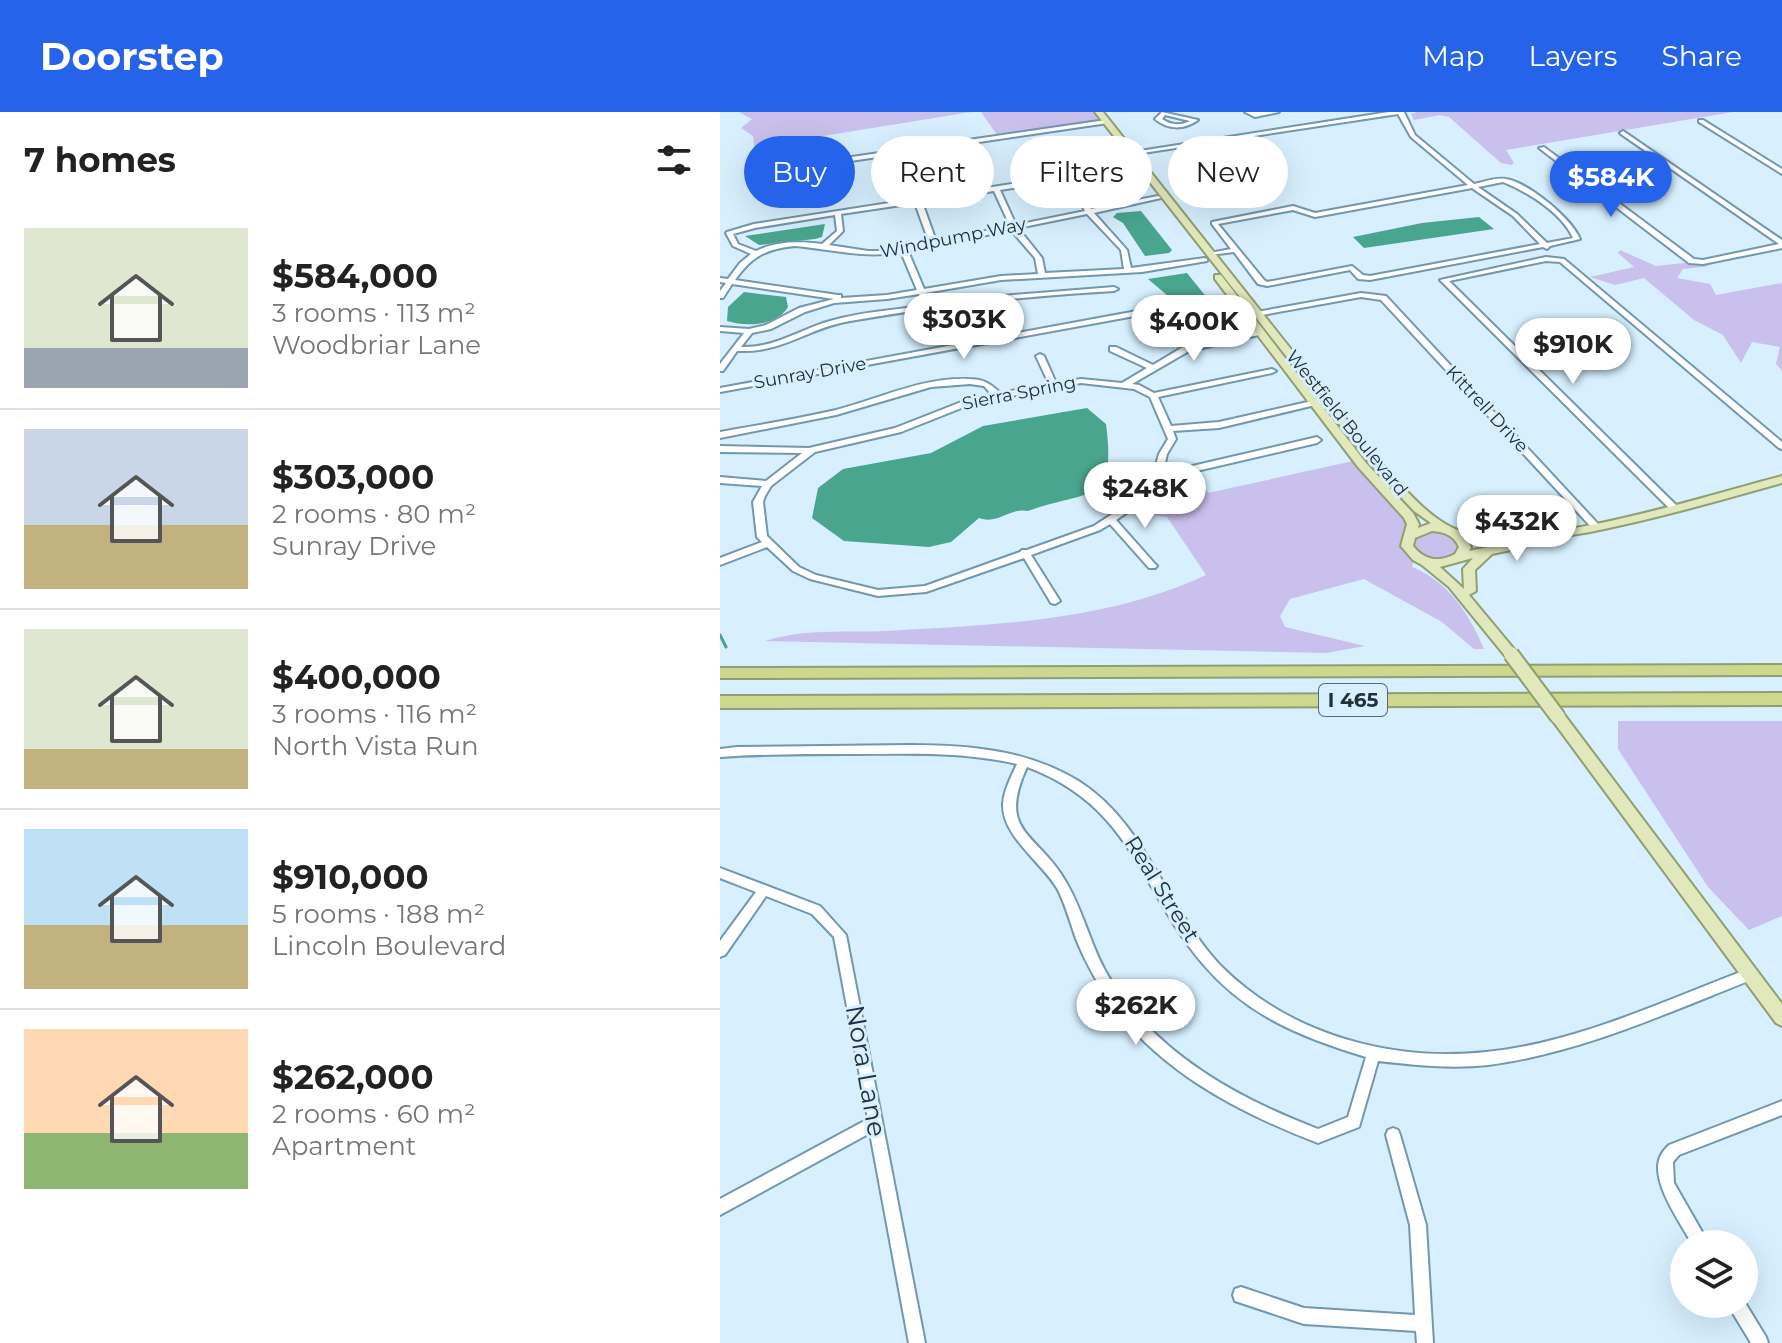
<!DOCTYPE html>
<meta charset="utf-8">
<style>
:root{--surface:#fff;--page:#f6f6f6;--text:#222;--muted:#767676;--line:#e0e0e0;--accent:#2563eb}
body{margin:0;font-family:Montserrat,sans-serif;background:var(--page);color:var(--text);height:100vh;display:flex;flex-direction:column;font-size:30px;white-space:nowrap}
*{box-sizing:border-box;margin:0}
p{font-size:26px;color:var(--muted)}
.icon{flex:none;width:44px;height:44px;fill:none;stroke:currentColor;stroke-width:2;stroke-linecap:round;stroke-linejoin:round}
.map{position:relative;flex:1;overflow:hidden}
.side{display:flex;flex-direction:column;background:var(--surface);width:720px}
.side>*{flex:none}
.hud{position:absolute;left:24px;top:24px;width:760px;height:72px;display:flex;gap:16px}
.fabs{position:absolute;left:950px;top:1118px;display:grid;gap:16px}
.fabs a{display:grid;place-items:center;width:88px;height:88px;border-radius:50%;background:var(--surface);box-shadow:0 8px 32px #0002;font-size:40px}
.price{position:absolute;translate:-50% -68px;padding:0 18px;border-radius:28px;background:#fff;color:#222;font-size:26px;line-height:52px;filter:drop-shadow(0 2px 4px #0008)}
.price::after{content:'';position:absolute;left:50%;top:48px;width:24px;height:18px;margin-left:-12px;background:inherit;clip-path:polygon(0 0,100% 0,50% 100%)}
.price.current{background:var(--accent);color:#fff}
ul{padding:0;list-style:none}
li{display:flex;align-items:center;gap:24px;height:200px;padding:0 24px}
li+li{border-top:2px solid var(--line)}
li span{display:grid;place-items:center;flex:none;width:224px;height:160px;border-radius:0px;color:#555}
li>.icon{margin-inline-start:auto}
span .icon{width:96px;height:96px;fill:#fffc;stroke-width:1}
li b{font-size:34px}
h2{display:flex;justify-content:space-between;align-items:center;height:96px;padding:0 24px;font-size:34px}
.pill{padding:0 28px;border-radius:36px;background:var(--surface);box-shadow:0 8px 32px #0002;font-size:28px;line-height:72px}
.pill.current{background:var(--accent);color:#fff}
header{display:flex;align-items:center;gap:48px;box-sizing:border-box;height:112px;padding:0 40px;background:var(--accent);color:#fff}
header strong{font-size:38px}
nav{display:flex;gap:44px;margin-inline-start:auto;font-size:28px}
main{display:flex;flex:1;min-height:0}
.map>svg:first-child{display:block}
</style>
<header>
<strong>Doorstep</strong>
<nav><a>Map</a><a>Layers</a><a>Share</a></nav>
</header>
<main>
<section class="side">
<h2>7 homes<svg class="icon" aria-label="filters" viewBox="0 0 24 24"><path d="M4 7h16M4 17h16"/><circle cx="9" cy="7" r="2"/><circle cx="15" cy="17" r="2"/></svg></h2>
<ul>
<li><span style="background:linear-gradient(#dfe7d0 75%,#9aa5b1 0)"><svg class="icon" aria-label="home" viewBox="0 0 24 24"><path d="M3 11l9-7 9 7M6 9v11h12V9"/></svg></span><div><b>$584,000</b><p>3 rooms · 113 m²</p><p>Woodbriar Lane</p></div></li>
<li><span style="background:linear-gradient(#c9d6e8 60%,#c2b280 0)"><svg class="icon" aria-label="home" viewBox="0 0 24 24"><path d="M3 11l9-7 9 7M6 9v11h12V9"/></svg></span><div><b>$303,000</b><p>2 rooms · 80 m²</p><p>Sunray Drive</p></div></li>
<li><span style="background:linear-gradient(#dfe7d0 75%,#c2b280 0)"><svg class="icon" aria-label="home" viewBox="0 0 24 24"><path d="M3 11l9-7 9 7M6 9v11h12V9"/></svg></span><div><b>$400,000</b><p>3 rooms · 116 m²</p><p>North Vista Run</p></div></li>
<li><span style="background:linear-gradient(#bfe0f5 60%,#c2b280 0)"><svg class="icon" aria-label="home" viewBox="0 0 24 24"><path d="M3 11l9-7 9 7M6 9v11h12V9"/></svg></span><div><b>$910,000</b><p>5 rooms · 188 m²</p><p>Lincoln Boulevard</p></div></li>
<li><span style="background:linear-gradient(#ffd9b3 65%,#8fb573 0)"><svg class="icon" aria-label="home" viewBox="0 0 24 24"><path d="M3 11l9-7 9 7M6 9v11h12V9"/></svg></span><div><b>$262,000</b><p>2 rooms · 60 m²</p><p>Apartment</p></div></li>
</ul>
</section>
<div class="map">
<svg width="1062" height="1231" viewBox="0 0 1062 1231">
<rect width="100%" height="100%" fill="#d7effe"/>
<g fill="#cac0ed">
<polygon points="19,0 251,0 60,31 54,39 53,56 35,43 33,24 21,16 32,7"/>
<polygon points="261,0 375,0 378,9 277,23"/>
<polygon points="697,0 1013,0 786,38 794,51 791,53 781,51 729,5 720,3 694,8 691,2"/>
<polygon points="900,138 936,154 963,151 990,154 963,157 957,166 990,172 996,183 1062,171 1062,259 1056,252 1060,235 1032,230 1021,251 1003,223 974,208 924,166 895,173 870,165 914,155 898,141"/>
<path d="M633,349L689,410L682,431L694,448L692,455C728,469 750,503 764,537H754L722,510L644,467L570,487L560,504L565,515L645,534L606,541L45,529C86,516 124,521 167,519C274,513 388,509 486,463L447,405L412,399L420,393L426,396L443,383L447,374L441,372L443,364L469,361L477,374L483,373L488,381Z"/>
<path d="M708,419L731,424L738,431L737,440C723,451 697,450 693,430Z"/>
<polygon points="898,609 1062,609 1062,804 1029,818 988,775 898,637"/>
</g>
<g fill="#4aa58f">
<polygon points="386,64 394,65 407,82 380,87 370,67"/>
<polygon points="421,99 452,138 449,141 425,144 403,111 393,105 397,101"/>
<polygon points="759,105 774,117 644,136 633,125 702,111"/>
<polygon points="105,112 102,125 95,127 39,133 25,124"/>
<polygon points="467,161 492,192 494,197 468,201 428,167"/>
<path d="M24,180L66,185L68,195C57,214 26,215 7,209L8,195Z"/>
<path d="M367,296L386,312C397,395 368,377 308,399C290,395 279,413 259,406L231,430L209,435L124,429L92,406L98,376L123,357L211,341L263,314Z"/>
</g>
<g fill="none" stroke-linecap="round" stroke-linejoin="round">
<polyline stroke="#4aa58f" stroke-width="3" points="0,523 6,535"/>
<g stroke="#7297ae" stroke-width="4">
<g id="minor">
<path d="M442,0L478,8C464,18 448,18 435,7ZM445,3L470,9C459,14 451,13 442,7Z"/>
<polygon points="525,0 559,0 535,5"/>
<path d="M669,0H684L695,23L754,72C764,70 777,65 786,67C809,71 851,106 860,127L830,134L827,137L823,135L650,168L638,167L630,158L547,174L538,172L514,140L490,143V141L511,137L492,112V110L573,94L595,101L748,73L691,25L678,2L410,43L407,41ZM783,70C808,80 842,101 853,126L827,131L797,102L758,75ZM752,76L793,104L820,132L650,164L643,163L632,154L547,170L544,168L498,112L573,98L595,105Z"/>
<polygon points="386,8 389,10 388,11 63,59 60,57 63,55"/>
<polygon points="979,8 983,8 1062,57 1062,62 979,10"/>
<polygon points="903,19 1062,128 1062,136 983,152 969,151 819,36 824,35 974,147 983,148 1059,132 901,22 900,21"/>
<path d="M395,56L397,57V59L355,66L371,97L438,84L441,86L374,101L407,138L411,156L485,146L487,147V149L422,160L281,168L205,181L210,193L293,183L394,175L398,177L394,179C305,184 217,194 130,209C87,216 65,241 17,239L3,259H0V252L24,221L0,219V215L29,217L46,213L79,196L114,187L12,172L3,186H0V179L6,171L0,170V166L8,167L20,151L31,142L13,134L6,121L7,120L34,112ZM349,67L365,99L296,113L280,78ZM274,79L290,114L216,129L202,90ZM195,91L209,130L165,139H148L109,133L123,119L121,102ZM367,102L401,138L404,157L325,161L322,146L298,116ZM115,103L117,119L102,132C79,129 57,129 36,139L18,132L13,122L35,116ZM291,118L315,146L318,162L281,164L204,177L188,139L211,134L214,135L217,133ZM75,134C110,137 145,147 181,140L197,178L167,183L121,186V183H118L15,168C32,144 46,137 75,134ZM199,182L203,194C173,198 140,200 110,209C79,218 55,236 21,235L32,221L51,217L85,200L114,191L167,187Z"/>
<polygon points="826,145 844,147 1062,330 1062,337 1059,336 840,150 826,149 729,169 959,396 954,399 951,398 720,168"/>
<polygon points="641,181 666,184 879,413 879,417 873,417 661,188 641,185 531,205 527,203 531,201"/>
<polygon points="417,199 421,201 420,203 0,280 0,276"/>
<path d="M540,218L544,220L543,222L469,239L412,272L419,273L434,281L552,257L556,259L552,261L438,285L451,314L499,310L605,286H608V290L499,316L453,319L456,327L447,342L444,355H468L597,325L601,328L597,331L468,361H442L436,381L396,408L435,452L437,454L435,456H429L390,412L380,418L311,443L340,489L335,492L331,491L304,446L206,480L158,484L90,467L73,459L47,435L0,453V446L42,430L37,425L33,390L42,374L0,371V365L46,369L82,341L0,340V334L89,336L175,316L249,287L272,283L264,274L250,272L211,275L116,303L0,326V320C38,313 78,307 116,298C159,287 203,265 248,267C263,267 270,271 280,281L329,272L316,244L320,242L324,244L336,271L361,267L402,271L427,256L390,239V235H396L433,253L463,235ZM361,271L414,277L430,285L448,327L439,342L429,378L374,414L307,438H302L300,440L205,474L158,478L96,463L79,455L47,424L43,390L45,384L51,374L95,340L181,320L254,291Z"/>
<path d="M191,633C249,633 309,638 360,670C407,700 431,752 460,798C472,818 486,839 503,856C571,923 672,950 766,940C858,931 945,888 1031,856L1036,858L1038,862L1036,866C949,900 861,941 768,953C731,957 695,953 658,949L639,1015L598,1031C515,999 432,956 382,878C372,861 362,843 355,824C350,809 345,792 338,778C323,751 282,725 283,692C284,678 291,665 297,652C242,639 187,642 130,642C87,642 43,642 0,645V637L17,635ZM307,655C413,695 418,775 483,852C527,904 583,926 646,945L628,1005L598,1017C519,987 439,943 392,870C371,838 365,802 346,770C318,720 276,722 307,655Z"/>
<polygon points="0,756 100,794 126,823 205,1231 189,1231 150,1021 0,1103 0,1087 148,1007 114,825 92,802 46,784 5,843 0,845 0,829 36,780 0,766"/>
<path d="M1062,989V1003L959,1043L953,1050L954,1071L989,1132H972C961,1111 928,1067 941,1043C943,1039 946,1036 949,1033Z"/>
<polygon points="673,1016 678,1018 680,1023 706,1113 713,1231 697,1231 696,1219 584,1212 515,1189 513,1183 515,1177 521,1175 584,1196 695,1203 690,1113 666,1023 668,1018"/>
<polygon points="1024,1189 1046,1225 1048,1231 1031,1231 1011,1198 1009,1192 1024,1192"/>
</g>
</g>
<g stroke="#919e71" stroke-width="4">
<g id="major">
<path d="M375,0H383L661,351C682,373 705,403 733,416C797,446 991,382 1062,364V371C998,389 935,407 870,420C830,427 787,436 747,427L751,435L749,439L787,431L793,435L791,438L772,442L755,458L756,479L749,483L798,542L791,547L786,545L729,475L702,453L693,448L681,434L687,412L684,406L638,355L495,167V163H501L646,351L693,401L699,412L698,416L711,411L694,399L653,355ZM712,419C724,420 734,423 739,435L735,442C719,451 704,448 693,434L695,426ZM753,446L743,457L744,477L720,455Z"/>
<polygon points="838,600 843,601 1062,892 1062,914 1056,911 833,609 831,605"/>
</g>
</g>
<g stroke="#919e71" stroke-width="4">
<g id="highway">
<polygon points="1062,553 1062,563 0,566 0,556"/>
<polygon points="1062,581 1062,593 0,596 0,584"/>
</g>
</g>
<use href="#minor" fill="#fff" fill-rule="evenodd"/>
<use href="#major" fill="#e1e8bb" fill-rule="evenodd"/>
<use href="#highway" fill="#cdd88e" fill-rule="evenodd"/>
<g stroke="#919e71" stroke-width="18" stroke-linecap="butt">
<polyline id="major-bridge" points="791,542 838,605"/>
</g>
<use href="#major-bridge" stroke="#e1e8bb" stroke-width="14"/>
</g>
<g text-anchor="middle" dominant-baseline="central" stroke-width="6" stroke-linejoin="round" paint-order="stroke">
<g font-size="18" fill="#21313a" stroke="#d7effe">
<text transform="translate(233 126) rotate(-11)">Windpump Way</text>
<text transform="translate(90 261) rotate(-10)">Sunray Drive</text>
<text transform="translate(299 281) rotate(-11)">Sierra Spring</text>
<text transform="translate(767 297) rotate(47)">Kittrell Drive</text>
<text transform="translate(627 311) rotate(51)">Westfield Boulevard</text>
</g>
<rect fill="#d7effe" stroke="#586a75" stroke-width="2" x="599" y="572" width="68" height="32" rx="6"/>
<g font-size="20" font-weight="bold" fill="#21313a">
<text x="633" y="588">I 465</text>
</g>
<g font-size="22" fill="#21313a" stroke="#d7effe">
<text transform="translate(442 777) rotate(58)">Real Street</text>
</g>
<g font-size="26" fill="#21313a" stroke="#d7effe">
<text transform="translate(146 959) rotate(80)">Nora Lane</text>
</g>
</g>
</svg>
<div class="fabs">
<a><svg class="icon" aria-label="layers" viewBox="0 0 24 24"><path d="M12 4l9 5-9 5-9-5zM3 14l9 5 9-5"/></svg></a>
</div>
<b class="price current" style="left:891px;top:107px">$584K</b>
<b class="price" style="left:244px;top:249px">$303K</b>
<b class="price" style="left:474px;top:251px">$400K</b>
<b class="price" style="left:853px;top:274px">$910K</b>
<b class="price" style="left:425px;top:418px">$248K</b>
<b class="price" style="left:797px;top:451px">$432K</b>
<b class="price" style="left:416px;top:935px">$262K</b>
<div class="hud">
<a class="pill current">Buy</a>
<a class="pill">Rent</a>
<a class="pill">Filters</a>
<a class="pill">New</a>
</div>
</div>
</main>
